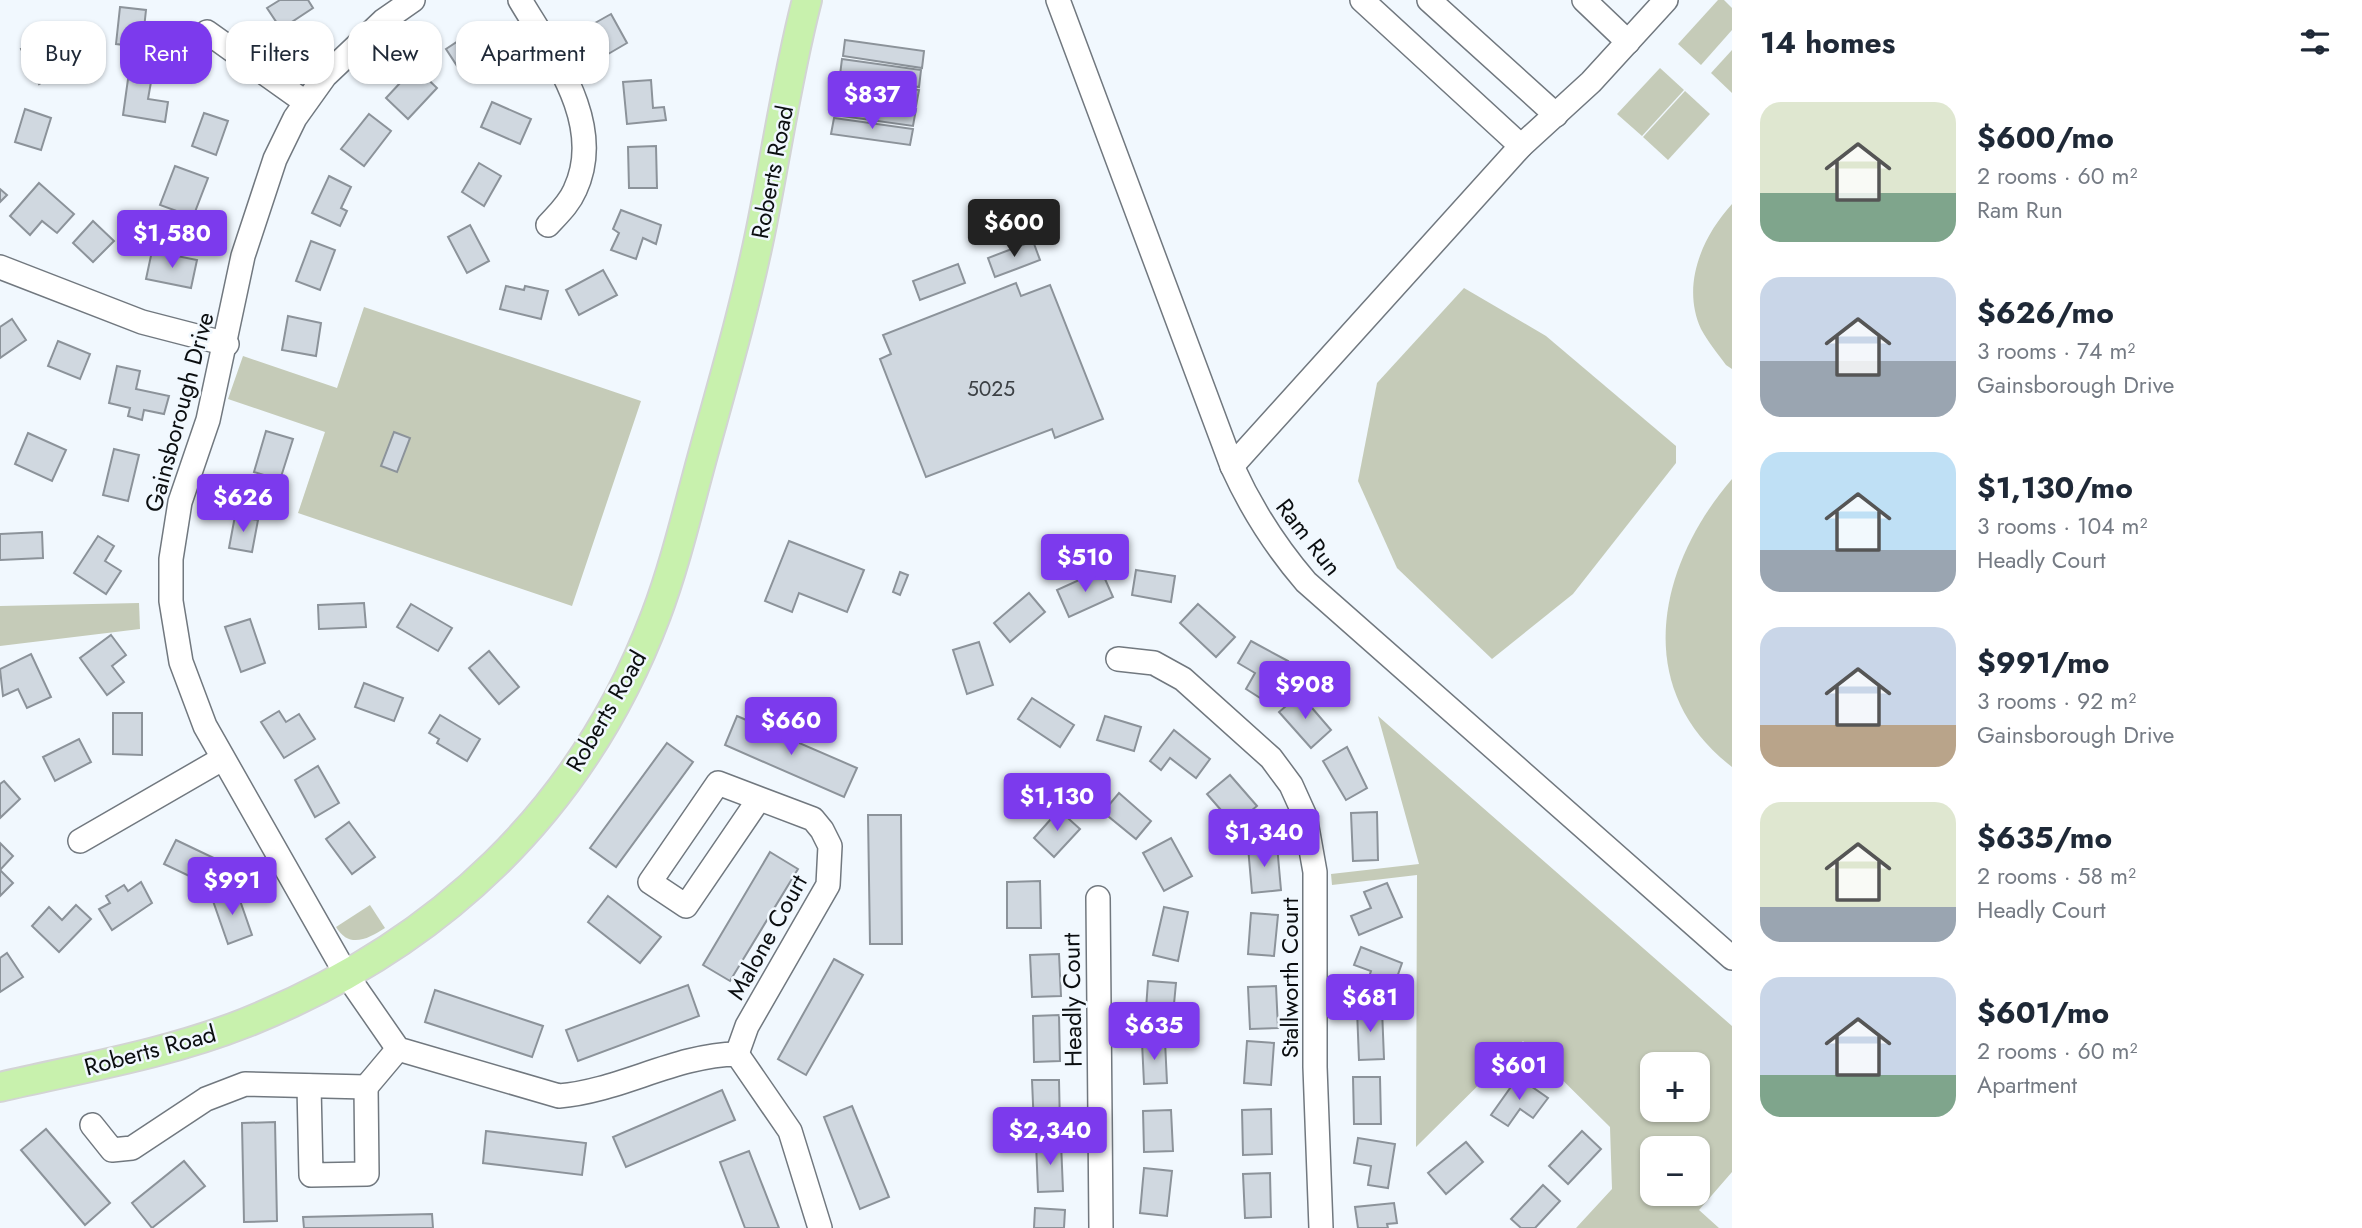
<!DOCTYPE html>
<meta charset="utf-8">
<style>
:root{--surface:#fff;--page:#f2f2f3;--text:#1f2937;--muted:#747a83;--accent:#7c3aed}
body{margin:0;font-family:Jost,sans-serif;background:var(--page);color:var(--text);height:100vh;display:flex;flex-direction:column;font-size:26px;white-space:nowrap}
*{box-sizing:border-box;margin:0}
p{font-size:23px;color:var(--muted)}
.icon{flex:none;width:38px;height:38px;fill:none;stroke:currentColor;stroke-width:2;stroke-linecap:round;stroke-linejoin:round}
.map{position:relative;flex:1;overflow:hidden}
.sheet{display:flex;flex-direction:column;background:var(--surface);width:630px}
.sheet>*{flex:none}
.hud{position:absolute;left:21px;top:21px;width:665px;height:63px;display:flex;gap:14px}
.controls{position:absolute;left:1640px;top:1052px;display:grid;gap:14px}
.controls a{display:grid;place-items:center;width:70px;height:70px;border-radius:14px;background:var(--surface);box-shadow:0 2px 5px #0004;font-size:35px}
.price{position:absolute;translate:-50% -60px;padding:0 16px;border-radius:7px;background:var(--accent);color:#fff;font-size:23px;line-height:46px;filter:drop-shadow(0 2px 4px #0008)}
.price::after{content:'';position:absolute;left:50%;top:42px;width:21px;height:16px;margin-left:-10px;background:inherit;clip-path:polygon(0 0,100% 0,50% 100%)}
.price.selected{background:#222;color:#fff}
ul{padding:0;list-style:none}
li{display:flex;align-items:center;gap:21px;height:175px;padding:0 28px}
li span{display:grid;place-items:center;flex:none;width:196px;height:140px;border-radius:21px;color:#555}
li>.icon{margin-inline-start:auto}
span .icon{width:84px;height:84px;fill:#fffc;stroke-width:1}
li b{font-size:30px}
h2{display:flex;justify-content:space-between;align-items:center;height:84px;padding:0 28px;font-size:30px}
.pill{padding:0 24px;border-radius:21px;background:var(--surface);box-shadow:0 2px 5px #0004;font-size:24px;line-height:63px}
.pill.selected{background:var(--accent);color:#fff}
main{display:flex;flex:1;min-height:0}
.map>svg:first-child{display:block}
</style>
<main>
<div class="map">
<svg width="1732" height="1228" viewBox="0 0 1732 1228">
<rect width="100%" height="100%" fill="#f1f8fe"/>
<g fill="#c5cbb8" fill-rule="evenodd">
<polygon points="1718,0 1724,0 1732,8 1732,30 1701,65 1678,44"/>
<polygon points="1732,50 1732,93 1711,73"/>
<polygon points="1660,68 1684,90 1642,136 1617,114"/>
<polygon points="1685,91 1710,114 1668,160 1643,137"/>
<path d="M1732,204V369L1726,365C1718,354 1708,342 1701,329C1681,285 1702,237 1732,204Z"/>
<polygon points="1464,288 1546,336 1676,446 1676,463 1573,594 1492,659 1397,568 1358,481 1377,383"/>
<polygon points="364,307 641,401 572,606 298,513 325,432 228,399 243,356 337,388"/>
<path d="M1732,479V767C1630,688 1658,565 1732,479Z"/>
<polygon points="139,603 140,629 0,646 0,606"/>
<path d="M1378,716L1732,1026V1172L1699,1210L1719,1228H1576L1612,1189L1610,1127L1523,1041L1416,1147L1417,875L1332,885L1331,874L1419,864ZM1652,1064H1698V1110H1652ZM1652,1148H1698V1194H1652Z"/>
<path d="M370,905L385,928C368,939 349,949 336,927Z"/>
</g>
<g fill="#d0d8e0" stroke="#8c939a" stroke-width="2">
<polygon points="280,0 308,0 313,8 281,29 267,8"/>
<polygon points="120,7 146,10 142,47 116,44"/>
<polygon points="611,14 627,43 603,57 586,28"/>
<polygon points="481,26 496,49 461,72 446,49"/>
<polygon points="41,38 60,72 39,84 21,49"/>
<polygon points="845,40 924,51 922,68 843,56"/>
<polygon points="842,59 921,70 919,87 840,75"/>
<polygon points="415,67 437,88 408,119 386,98"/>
<polygon points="128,79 151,82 148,99 168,102 165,122 123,115"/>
<polygon points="839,79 919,90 916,106 837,95"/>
<polygon points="651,80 653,108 664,107 666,120 627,124 623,82"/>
<polygon points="836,98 916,109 913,126 834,115"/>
<polygon points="492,102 531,119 520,144 481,127"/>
<polygon points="25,109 51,118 41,150 15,142"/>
<polygon points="204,113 228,121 216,155 192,146"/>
<polygon points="369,114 391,131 364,166 341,149"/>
<polygon points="834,118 913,129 910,145 831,134"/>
<polygon points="656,146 657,188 629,188 628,147"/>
<polygon points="479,163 501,176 484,206 462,192"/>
<polygon points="175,166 208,178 193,217 160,205"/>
<polygon points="329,176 351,187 341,208 347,211 340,226 312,213"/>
<polygon points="39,183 74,214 57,233 42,221 30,235 10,216"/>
<polygon points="0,189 7,195 0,202"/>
<polygon points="621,210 661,225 656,244 643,238 636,259 611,250 619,233 613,229"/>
<polygon points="93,221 114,241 93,262 73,243"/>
<polygon points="470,225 489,261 467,273 448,237"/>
<polygon points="311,241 335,250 320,290 296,281"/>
<polygon points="1033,241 1040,260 995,277 988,258"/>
<polygon points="152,251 197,260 191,288 146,279"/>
<polygon points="958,264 965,283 920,300 913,281"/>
<polygon points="603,270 617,295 579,315 566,290"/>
<polygon points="1016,283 1021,296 1050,285 1103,419 1055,438 1052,429 926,477 880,359 891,354 883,335"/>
<polygon points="506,286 524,290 525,286 548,291 541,319 500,309"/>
<polygon points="288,316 321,323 316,356 282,350"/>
<polygon points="12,319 26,340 0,358 0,327"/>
<polygon points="58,341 90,354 80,379 48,366"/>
<polygon points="117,366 140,371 136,389 169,396 164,414 144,410 142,420 128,416 130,408 109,403"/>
<polygon points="266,431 293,439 280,480 254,472"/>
<polygon points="394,432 410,438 397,472 381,466"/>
<polygon points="28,433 66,450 52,481 15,464"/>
<polygon points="114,449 139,455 128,501 103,495"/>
<polygon points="235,516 258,520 252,552 229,548"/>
<polygon points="42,532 43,558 0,560 0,534"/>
<polygon points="98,536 114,546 105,561 121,571 106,594 74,573"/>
<polygon points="789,541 864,570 847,612 799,593 792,612 765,601"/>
<polygon points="1101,570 1113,597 1069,617 1057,590"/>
<polygon points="1136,570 1175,576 1171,602 1132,595"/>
<polygon points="900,572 908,575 900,595 893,592"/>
<polygon points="1029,593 1045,612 1010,642 994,623"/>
<polygon points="364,603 366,627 319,629 318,605"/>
<polygon points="411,604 452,628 438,651 397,627"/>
<polygon points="1198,604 1235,637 1216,657 1180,623"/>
<polygon points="250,619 265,663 241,672 225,627"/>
<polygon points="111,635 126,655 112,666 124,682 107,695 80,658"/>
<polygon points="1251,641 1288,661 1265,701 1246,689 1255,673 1238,663"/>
<polygon points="979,642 993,685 967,694 953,650"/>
<polygon points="489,651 519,687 499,704 469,668"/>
<polygon points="31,654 51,697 27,708 18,689 3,696 0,669"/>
<polygon points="364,683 403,698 394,721 355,707"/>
<polygon points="1300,694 1331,730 1311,748 1279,712"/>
<polygon points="1032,698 1074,725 1060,747 1018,719"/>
<polygon points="279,711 286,722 299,714 315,739 284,758 261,722"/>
<polygon points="113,713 142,713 142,755 113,754"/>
<polygon points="440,715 480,739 467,761 437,743 439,739 429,733"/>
<polygon points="737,716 857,768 844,797 725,745"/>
<polygon points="1105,716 1141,727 1134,751 1097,740"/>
<polygon points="1174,730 1210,759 1196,778 1170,758 1161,770 1150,761"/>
<polygon points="79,739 91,762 55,781 43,757"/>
<polygon points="667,743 693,762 616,867 590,848"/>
<polygon points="1347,747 1367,788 1346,800 1323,761"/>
<polygon points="318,766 339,803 315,817 295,780"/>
<polygon points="1230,775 1257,806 1234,825 1207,794"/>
<polygon points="4,781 20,799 0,818 0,784"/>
<polygon points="1119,793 1151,821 1136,839 1103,812"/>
<polygon points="1059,810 1080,829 1054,857 1034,838"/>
<polygon points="1377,812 1378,860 1353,861 1351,813"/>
<polygon points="868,815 901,815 902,944 870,944"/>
<polygon points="349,822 375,857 352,874 326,839"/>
<polygon points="1171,838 1192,876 1164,891 1143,853"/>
<polygon points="176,840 218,860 206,884 164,864"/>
<polygon points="0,843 13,856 0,870"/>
<polygon points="1277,845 1281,890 1252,893 1248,847"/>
<polygon points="770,852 798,869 730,981 703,965"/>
<polygon points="0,870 13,883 0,896"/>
<polygon points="1040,881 1041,928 1007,928 1007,882"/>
<polygon points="141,882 152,903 112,930 99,909 110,903 106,896 124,885 128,891"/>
<polygon points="1387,883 1402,917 1359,935 1351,916 1371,908 1364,892"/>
<polygon points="236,889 252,935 228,944 212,898"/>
<polygon points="608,896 661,937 640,963 588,922"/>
<polygon points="76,905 91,919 59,952 32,926 49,907 62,920"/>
<polygon points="1164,907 1188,912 1178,961 1153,955"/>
<polygon points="1251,913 1278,915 1274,956 1248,954"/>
<polygon points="1361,947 1402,963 1390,997 1365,988 1371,971 1354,965"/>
<polygon points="7,953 23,977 0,992 0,958"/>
<polygon points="1059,954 1061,996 1032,997 1030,955"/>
<polygon points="834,959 863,975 806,1075 778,1059"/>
<polygon points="1148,981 1176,983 1172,1025 1145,1023"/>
<polygon points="688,985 699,1016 578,1061 566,1030"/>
<polygon points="1276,986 1278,1028 1250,1029 1248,987"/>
<polygon points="435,990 543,1026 532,1057 425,1022"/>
<polygon points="1382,1009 1384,1059 1359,1060 1357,1010"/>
<polygon points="1059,1015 1060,1061 1034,1062 1033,1016"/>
<polygon points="1165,1041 1167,1083 1144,1084 1142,1042"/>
<polygon points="1247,1041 1274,1043 1271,1085 1244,1083"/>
<polygon points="1353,1077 1380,1077 1381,1124 1354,1124"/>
<polygon points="1518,1077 1548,1098 1533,1118 1520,1109 1508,1126 1491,1115"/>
<polygon points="1032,1080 1059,1080 1060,1127 1034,1128"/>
<polygon points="722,1090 735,1120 626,1167 613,1137"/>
<polygon points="852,1106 889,1197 860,1209 824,1117"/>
<polygon points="1271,1109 1272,1154 1243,1155 1242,1110"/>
<polygon points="1171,1110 1173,1151 1144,1152 1143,1111"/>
<polygon points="275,1122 277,1221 244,1222 242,1123"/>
<polygon points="46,1129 110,1203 85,1225 21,1150"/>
<polygon points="486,1131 586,1143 582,1175 483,1163"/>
<polygon points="1582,1131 1601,1149 1568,1184 1549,1166"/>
<polygon points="1358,1138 1395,1144 1388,1188 1368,1185 1371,1166 1354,1163"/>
<polygon points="1061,1142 1063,1191 1038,1192 1036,1143"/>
<polygon points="1466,1142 1483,1162 1446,1194 1428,1173"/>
<polygon points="749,1151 779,1228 745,1228 720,1162"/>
<polygon points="184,1161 205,1186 152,1228 132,1203"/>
<polygon points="1144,1168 1172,1171 1167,1216 1140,1213"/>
<polygon points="1270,1173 1271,1217 1245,1218 1243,1174"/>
<polygon points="1543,1185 1560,1201 1535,1228 1521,1228 1511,1219"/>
<polygon points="1394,1203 1397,1223 1387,1224 1388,1228 1358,1228 1355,1207"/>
<polygon points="1035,1208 1065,1210 1064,1228 1034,1228"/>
<polygon points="432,1214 433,1228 304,1228 303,1217"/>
</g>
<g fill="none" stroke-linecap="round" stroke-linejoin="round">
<g stroke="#71787f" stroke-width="26">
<g id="minor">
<path d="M413,0L383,21L325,76L295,118L275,159L243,256L208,420L180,502L171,559V601L181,662L205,726L346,974L398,1049L559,1096C620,1091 675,1055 737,1054L790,1131L820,1228"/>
<path d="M520,0C552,54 606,124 575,190C569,204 558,214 548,225"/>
<path d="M1058,0L1232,466C1251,508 1275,546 1306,582L1732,958"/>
<polyline points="1362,0 1521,146"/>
<polyline points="1429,0 1556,115"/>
<polyline points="1584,0 1628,42"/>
<polyline points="207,32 305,102"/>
<polyline points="0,267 142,322 227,344"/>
<polyline points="1232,466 1521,146 1591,82 1666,0"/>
<polyline points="1118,659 1154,663 1183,679 1271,758 1291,785 1305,816 1315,872 1315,1067 1321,1228"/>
<polyline points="80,841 222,759"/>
<polyline points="1098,898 1101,1228"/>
<polyline points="737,1054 747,1026 828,885 830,846 822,830 813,819 718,783 650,882 686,906 759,799"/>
<polyline points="309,1086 311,1175 367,1174 366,1087"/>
<polyline points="92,1125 112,1150 132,1148 206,1099 245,1084 366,1087 398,1049"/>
</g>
</g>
<g stroke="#d3d4d4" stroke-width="32">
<path id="major" d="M0,1087C82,1068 167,1054 245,1023C438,946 582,811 656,615C676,562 689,505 704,451C724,379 745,307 760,234C776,156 787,77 807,0"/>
</g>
<use href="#minor" stroke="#fff" stroke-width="23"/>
<use href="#major" stroke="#c8f1ad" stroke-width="28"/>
</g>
<g text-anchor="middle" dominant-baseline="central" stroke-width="5" stroke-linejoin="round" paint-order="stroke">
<g font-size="21" fill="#3c4044">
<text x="991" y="389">5025</text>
</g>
<g font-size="24" fill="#0b0e10" stroke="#f1f8fe">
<text transform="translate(772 172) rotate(-79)">Roberts Road</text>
<text transform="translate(179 412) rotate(-75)">Gainsborough Drive</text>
<text transform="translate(1309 537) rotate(52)">Ram Run</text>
<text transform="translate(606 711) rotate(-60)">Roberts Road</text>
<text transform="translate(767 937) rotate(-61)">Malone Court</text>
<text transform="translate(1289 978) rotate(-90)">Stallworth Court</text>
<text transform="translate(1072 1000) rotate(-91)">Headly Court</text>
<text transform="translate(150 1050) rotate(-15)">Roberts Road</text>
</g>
</g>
</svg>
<div class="controls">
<a>+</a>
<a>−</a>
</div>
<b class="price" style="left:872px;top:131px">$837</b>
<b class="price selected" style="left:1014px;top:259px">$600</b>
<b class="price" style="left:172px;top:270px">$1,580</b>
<b class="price" style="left:243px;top:534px">$626</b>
<b class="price" style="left:1085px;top:594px">$510</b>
<b class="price" style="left:1305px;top:721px">$908</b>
<b class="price" style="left:791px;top:757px">$660</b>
<b class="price" style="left:1057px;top:833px">$1,130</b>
<b class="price" style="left:1264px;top:869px">$1,340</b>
<b class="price" style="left:232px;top:917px">$991</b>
<b class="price" style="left:1370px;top:1034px">$681</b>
<b class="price" style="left:1154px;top:1062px">$635</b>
<b class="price" style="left:1519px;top:1102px">$601</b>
<b class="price" style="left:1050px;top:1167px">$2,340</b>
<div class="hud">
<a class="pill">Buy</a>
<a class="pill selected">Rent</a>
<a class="pill">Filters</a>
<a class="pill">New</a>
<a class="pill">Apartment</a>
</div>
</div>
<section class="sheet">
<h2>14 homes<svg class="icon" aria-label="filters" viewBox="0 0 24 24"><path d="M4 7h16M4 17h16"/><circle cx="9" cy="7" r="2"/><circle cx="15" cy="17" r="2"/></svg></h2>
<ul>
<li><span style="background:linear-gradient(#dfe7d0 65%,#7fa58c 0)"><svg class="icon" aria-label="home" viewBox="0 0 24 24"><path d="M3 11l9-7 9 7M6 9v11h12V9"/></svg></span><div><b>$600/mo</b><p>2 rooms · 60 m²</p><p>Ram Run</p></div></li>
<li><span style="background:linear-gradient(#c9d6e8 60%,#9aa5b1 0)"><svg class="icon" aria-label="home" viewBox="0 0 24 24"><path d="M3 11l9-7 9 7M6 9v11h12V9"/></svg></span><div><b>$626/mo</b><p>3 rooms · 74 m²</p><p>Gainsborough Drive</p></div></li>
<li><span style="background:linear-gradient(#bfe0f5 70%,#9aa5b1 0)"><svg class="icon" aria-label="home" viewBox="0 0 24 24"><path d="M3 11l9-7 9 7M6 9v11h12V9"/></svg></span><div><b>$1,130/mo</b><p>3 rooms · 104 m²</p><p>Headly Court</p></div></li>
<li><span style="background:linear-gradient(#c9d6e8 70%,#b9a48a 0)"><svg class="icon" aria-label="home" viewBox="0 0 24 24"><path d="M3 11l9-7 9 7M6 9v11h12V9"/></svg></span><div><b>$991/mo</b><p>3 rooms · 92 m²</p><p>Gainsborough Drive</p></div></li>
<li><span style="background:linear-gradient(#dfe7d0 75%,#9aa5b1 0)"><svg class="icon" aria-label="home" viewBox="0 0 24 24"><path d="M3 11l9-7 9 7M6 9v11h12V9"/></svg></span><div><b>$635/mo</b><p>2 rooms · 58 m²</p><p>Headly Court</p></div></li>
<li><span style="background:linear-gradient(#c9d6e8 70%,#7fa58c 0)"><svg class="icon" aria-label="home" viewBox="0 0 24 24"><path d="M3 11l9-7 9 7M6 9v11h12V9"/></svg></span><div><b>$601/mo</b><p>2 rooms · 60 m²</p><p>Apartment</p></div></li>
</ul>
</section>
</main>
